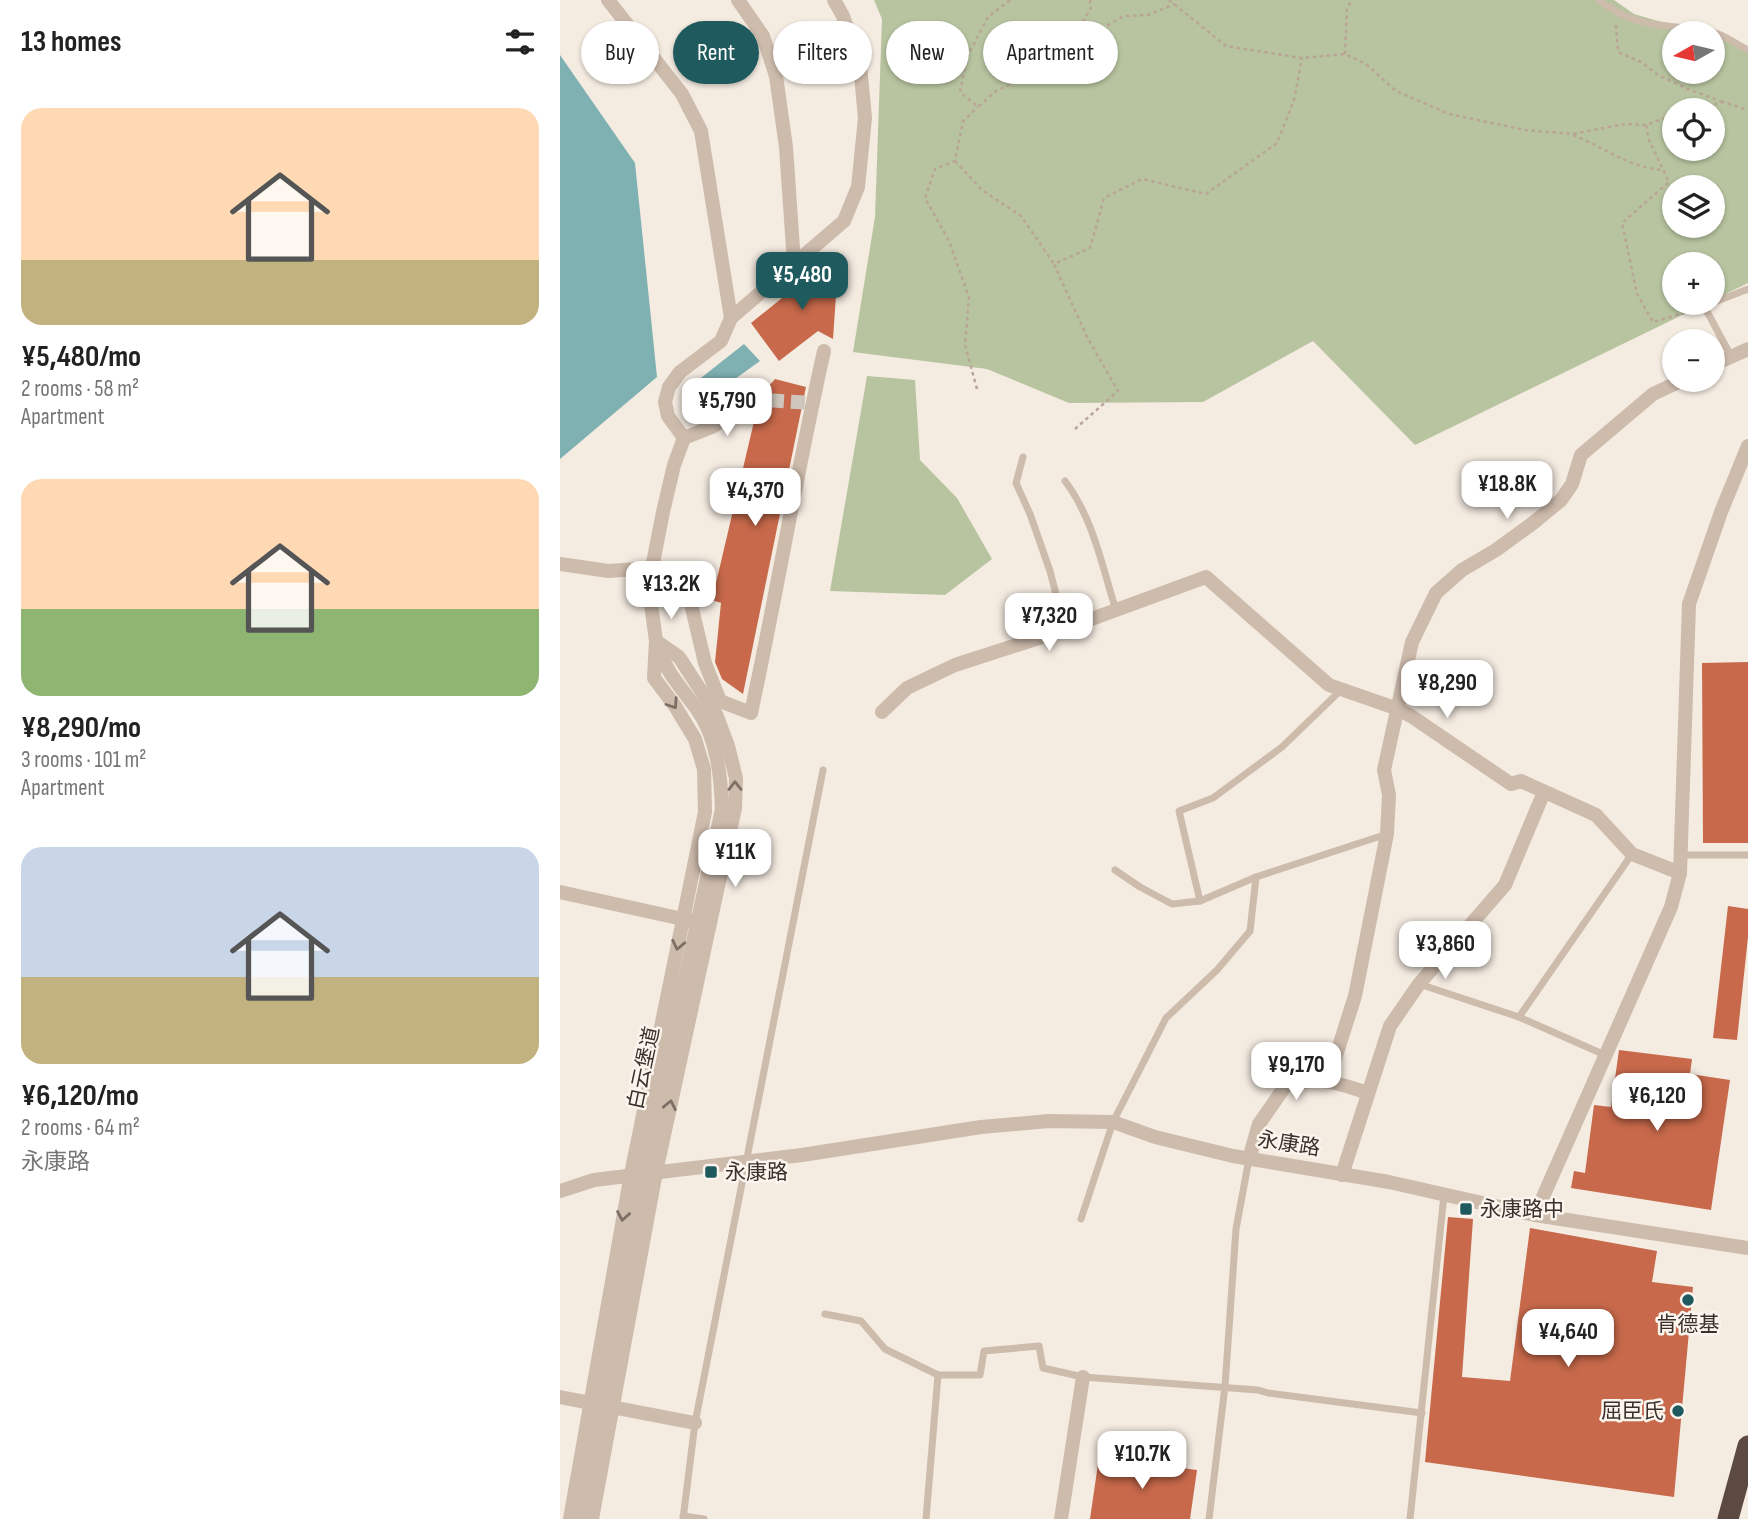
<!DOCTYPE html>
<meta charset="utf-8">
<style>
:root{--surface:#fff;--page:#f6f6f6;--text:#222;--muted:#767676;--accent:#1f5a5e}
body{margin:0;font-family:"Sofia Sans Condensed","Noto Sans SC",sans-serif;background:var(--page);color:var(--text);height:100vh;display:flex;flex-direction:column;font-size:26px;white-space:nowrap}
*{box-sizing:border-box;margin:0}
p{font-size:23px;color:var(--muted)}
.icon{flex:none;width:38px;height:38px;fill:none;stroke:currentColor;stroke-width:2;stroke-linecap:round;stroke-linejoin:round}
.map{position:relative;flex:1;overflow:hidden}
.drawer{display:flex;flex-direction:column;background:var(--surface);width:560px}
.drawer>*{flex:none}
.top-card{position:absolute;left:21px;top:21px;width:665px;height:63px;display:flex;gap:14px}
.needle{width:46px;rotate:262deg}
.tools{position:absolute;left:1102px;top:21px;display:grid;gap:14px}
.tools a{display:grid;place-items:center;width:63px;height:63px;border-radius:50%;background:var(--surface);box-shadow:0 2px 5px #0004;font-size:35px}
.price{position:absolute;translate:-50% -60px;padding:0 16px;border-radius:14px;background:#fff;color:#222;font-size:23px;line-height:46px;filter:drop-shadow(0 2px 4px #0008)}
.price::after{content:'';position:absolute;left:50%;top:42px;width:21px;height:16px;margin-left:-10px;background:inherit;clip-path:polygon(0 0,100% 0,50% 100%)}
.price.active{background:var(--accent);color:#fff}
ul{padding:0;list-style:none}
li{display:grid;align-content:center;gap:14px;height:371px;padding:0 21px}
li span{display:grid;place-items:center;height:217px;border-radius:21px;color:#555}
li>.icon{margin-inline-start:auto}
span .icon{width:126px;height:126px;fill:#fffc;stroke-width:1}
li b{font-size:30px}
h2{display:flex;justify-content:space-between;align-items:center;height:84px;padding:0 21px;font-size:30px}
.pill{padding:0 24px;border-radius:32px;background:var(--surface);box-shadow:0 2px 5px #0004;font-size:24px;line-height:63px}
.pill.active{background:var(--accent);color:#fff}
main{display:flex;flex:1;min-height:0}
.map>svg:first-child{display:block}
</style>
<main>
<section class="drawer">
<h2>13 homes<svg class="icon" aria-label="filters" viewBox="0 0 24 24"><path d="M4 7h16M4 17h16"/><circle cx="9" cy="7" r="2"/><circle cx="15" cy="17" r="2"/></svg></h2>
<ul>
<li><span style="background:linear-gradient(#ffd9b3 70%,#c2b280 0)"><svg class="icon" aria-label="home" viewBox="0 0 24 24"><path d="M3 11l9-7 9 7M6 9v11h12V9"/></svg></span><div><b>¥5,480/mo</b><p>2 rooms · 58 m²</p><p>Apartment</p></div></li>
<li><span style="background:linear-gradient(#ffd9b3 60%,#8fb573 0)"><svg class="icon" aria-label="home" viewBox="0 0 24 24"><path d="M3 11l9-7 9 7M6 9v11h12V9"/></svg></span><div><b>¥8,290/mo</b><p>3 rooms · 101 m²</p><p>Apartment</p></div></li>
<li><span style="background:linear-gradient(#c9d6e8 60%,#c2b280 0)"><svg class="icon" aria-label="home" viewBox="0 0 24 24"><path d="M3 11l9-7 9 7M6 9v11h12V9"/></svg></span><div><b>¥6,120/mo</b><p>2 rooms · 64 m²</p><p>永康路</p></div></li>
</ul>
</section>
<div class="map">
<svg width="1188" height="1519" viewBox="0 0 1188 1519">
<rect width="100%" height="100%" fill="#f4ebe1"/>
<g fill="#b8c4a0" fill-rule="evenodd">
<path d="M314,0H1054L1074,14L1139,33H1115V72H1153V37L1188,48V283L1153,300V264H1115V303H1147L855,445L753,341L643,402L509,403L427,369L293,352L315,217L322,19ZM1115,110H1153V149H1115ZM1115,187H1153V226H1115Z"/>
<polygon points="307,376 355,380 360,460 397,498 432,559 385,595 270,591"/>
</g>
<g fill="#7fb0b2">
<polygon points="0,55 75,163 97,377 0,459"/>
<polygon points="184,344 200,361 175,379 175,388 155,402 135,405 132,385"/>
</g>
<g fill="#c8694b">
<polygon points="279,252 273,339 258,331 219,361 191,323"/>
<polygon points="215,379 246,387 183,694 162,679 155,662 161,603 152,600 200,396"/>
<polygon points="1188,662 1188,843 1143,843 1142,663"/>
<polygon points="1168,906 1188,909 1188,937 1177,1040 1153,1038"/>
<polygon points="1059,1050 1132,1059 1130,1074 1170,1080 1151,1210 1011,1188 1014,1171 1025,1173 1034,1105 1051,1107"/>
<polygon points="888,1217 913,1219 902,1377 950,1381 970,1228 1097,1251 1092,1282 1133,1287 1114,1497 865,1462"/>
<polygon points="539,1457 637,1470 630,1519 530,1519"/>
</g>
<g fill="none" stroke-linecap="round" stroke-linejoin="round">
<polyline stroke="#cfc6bd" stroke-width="14" stroke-dasharray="14 7" stroke-linecap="butt" points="189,399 252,403"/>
<g stroke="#b9a596" stroke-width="2.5" stroke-dasharray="3.5 3.5" stroke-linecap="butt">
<polyline points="450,0 428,17 407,57 400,92 418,107 436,91 475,73 512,40 541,29 564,16 588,15 615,4"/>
<polyline points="609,0 666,46 742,58 785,54 806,64 836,91 889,114 965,130 1012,134 1065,124 1086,125 1115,114"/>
<polyline points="1056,25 1058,52 1081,62 1098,75 1128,89 1163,102"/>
<polyline points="512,40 531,8 530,0"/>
<polyline points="785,54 787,8 792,0"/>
<polyline points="1134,110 1163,102 1188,110"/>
<polyline points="1086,125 1089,140 1109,182 1062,223 1077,294 1093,322 1134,310"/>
<path d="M1013,135C1044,147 1069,168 1103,170"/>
<polyline points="395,161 422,190 461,216 494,264"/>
<polyline points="417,389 405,345 409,297 389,241 365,198 375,169 395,161 403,121 418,107"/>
<polyline points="515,429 558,391 527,337 494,264 530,248 544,198 582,179 646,194 717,143 734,100 742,58"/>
</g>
<g stroke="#cdbbac" stroke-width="7">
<path d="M1039,0C1079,31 1104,23 1148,31C1162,33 1176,44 1188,50"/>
<polyline points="1171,356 1144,306 1188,289"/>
<polyline points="463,457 456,483 470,514 490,571 505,629"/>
<path d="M505,481C533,518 542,566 556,610"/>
<polyline points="1120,855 1188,855"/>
<polyline points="555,870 580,887 612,904 640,901 696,877 827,834"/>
<polyline points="640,901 619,811 653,798 722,747 781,690"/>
<polyline points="859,984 959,1017 1045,1055"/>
<polyline points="959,1017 1072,854"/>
<polyline points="521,1219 553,1122 606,1018 657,970 690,931 696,877"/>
<polyline points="265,1314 301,1321 325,1349 378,1375 420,1375 424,1351 479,1346 483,1368 523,1377 698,1390 708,1393 862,1413"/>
<polyline points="123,1516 144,1519"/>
<polyline points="123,1519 135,1423 263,770"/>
<polyline points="366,1519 378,1375"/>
<polyline points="649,1519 665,1386 676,1229 689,1159"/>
<polyline points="850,1519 884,1195"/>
</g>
<g stroke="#cdbbac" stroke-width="14">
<polyline points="48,0 122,94 141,131 171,318"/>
<polyline points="178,0 203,36 216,76 226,147 234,263"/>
<polyline points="1153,365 1188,349"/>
<polyline points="124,438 108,416 105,402 109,387 120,372 161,341 171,318 284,221 298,187 305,118 300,65 283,16 274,0"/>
<path d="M0,564L48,571L92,568L130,600L145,663L160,701L191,713C217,592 237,471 264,351"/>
<polyline points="322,712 347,688 395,665 488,635 646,577 769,685 838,709 851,716 951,784 961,781 1036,815 1072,854 1120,873"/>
<polyline points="0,892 132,921"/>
<polyline points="768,1081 795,996 827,834 829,795 824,770 852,642 876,593 902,570 936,550 973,523 1001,500 1012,484 1021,455 1093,394 1123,380"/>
<path d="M689,1159L699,1124L726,1085C762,1076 774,1082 808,1093"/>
<polyline points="782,1175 830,1026 859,984 945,885 984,792"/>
<polyline points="0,1191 34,1180 242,1155 421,1127 489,1121 553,1122 595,1137 673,1156 829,1182 975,1215 1188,1248"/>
<polyline points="975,1215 1111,907 1120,873 1129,604 1161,512 1188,446"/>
<polyline points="0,1397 135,1423"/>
<polyline points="10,1519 71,1174 145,812 144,769 135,739 115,706 94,678 96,641 91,604 92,568 103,512 114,465 124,438 154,426 189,399"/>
<path d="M22,1519L89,1144L162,809C161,776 157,736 136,708C120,686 108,675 98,648"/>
<polyline points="32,1519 96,1172 175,808 176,778 168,746 156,714 119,657 96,641"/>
<polyline points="501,1519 523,1377"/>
</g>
<polyline stroke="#5c4a42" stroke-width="21" points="1168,1519 1188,1446"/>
</g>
<defs><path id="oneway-chevron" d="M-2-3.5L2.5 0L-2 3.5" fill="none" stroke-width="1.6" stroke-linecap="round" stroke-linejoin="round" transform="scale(1.75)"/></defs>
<g stroke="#7d6f65">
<use href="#oneway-chevron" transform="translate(113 704) rotate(56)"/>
<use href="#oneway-chevron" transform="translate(175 786) rotate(-90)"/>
<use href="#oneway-chevron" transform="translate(118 945) rotate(102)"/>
<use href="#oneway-chevron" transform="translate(110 1105) rotate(-78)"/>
<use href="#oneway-chevron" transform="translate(63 1216) rotate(100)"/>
</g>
<g fill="#1f5a5e" stroke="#fbf5ee" stroke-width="2.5">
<rect x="144" y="1165" width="14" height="14" rx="3.5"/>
<rect x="899" y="1202" width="14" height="14" rx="3.5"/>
<circle cx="1128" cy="1300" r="7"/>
<circle cx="1118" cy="1411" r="7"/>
</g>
<g text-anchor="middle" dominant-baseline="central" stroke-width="5" stroke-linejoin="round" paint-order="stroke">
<g font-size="21" fill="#3b302b" stroke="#fbf5ee">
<text transform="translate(84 1068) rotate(-78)">白云堡道</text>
<text transform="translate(729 1144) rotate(9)">永康路</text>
</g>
<g font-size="21" fill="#3b302b" stroke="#fbf5ee" text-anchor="start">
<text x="165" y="1172">永康路</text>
<text x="920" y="1209">永康路中</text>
<text x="1128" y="1324" text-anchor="middle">肯德基</text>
<text x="1104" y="1411" text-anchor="end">屈臣氏</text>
</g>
</g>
</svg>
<div class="tools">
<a><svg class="needle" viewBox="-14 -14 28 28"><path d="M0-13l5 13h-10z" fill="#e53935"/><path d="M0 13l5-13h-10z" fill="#767676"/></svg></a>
<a><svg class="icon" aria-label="locate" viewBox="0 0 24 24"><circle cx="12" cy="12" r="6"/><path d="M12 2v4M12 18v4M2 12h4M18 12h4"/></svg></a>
<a><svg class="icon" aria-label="layers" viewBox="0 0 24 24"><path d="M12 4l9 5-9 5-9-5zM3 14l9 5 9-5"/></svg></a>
<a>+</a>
<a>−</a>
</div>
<b class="price active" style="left:242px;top:312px">¥5,480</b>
<b class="price" style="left:167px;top:438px">¥5,790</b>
<b class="price" style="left:947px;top:521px">¥18.8K</b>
<b class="price" style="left:195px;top:528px">¥4,370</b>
<b class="price" style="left:111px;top:621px">¥13.2K</b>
<b class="price" style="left:489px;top:653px">¥7,320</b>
<b class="price" style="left:887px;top:720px">¥8,290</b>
<b class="price" style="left:175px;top:889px">¥11K</b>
<b class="price" style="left:885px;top:981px">¥3,860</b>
<b class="price" style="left:736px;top:1102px">¥9,170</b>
<b class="price" style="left:1097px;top:1133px">¥6,120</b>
<b class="price" style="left:1008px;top:1369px">¥4,640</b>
<b class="price" style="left:582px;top:1491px">¥10.7K</b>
<div class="top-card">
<a class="pill">Buy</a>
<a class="pill active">Rent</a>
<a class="pill">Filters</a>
<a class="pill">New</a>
<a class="pill">Apartment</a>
</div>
</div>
</main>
